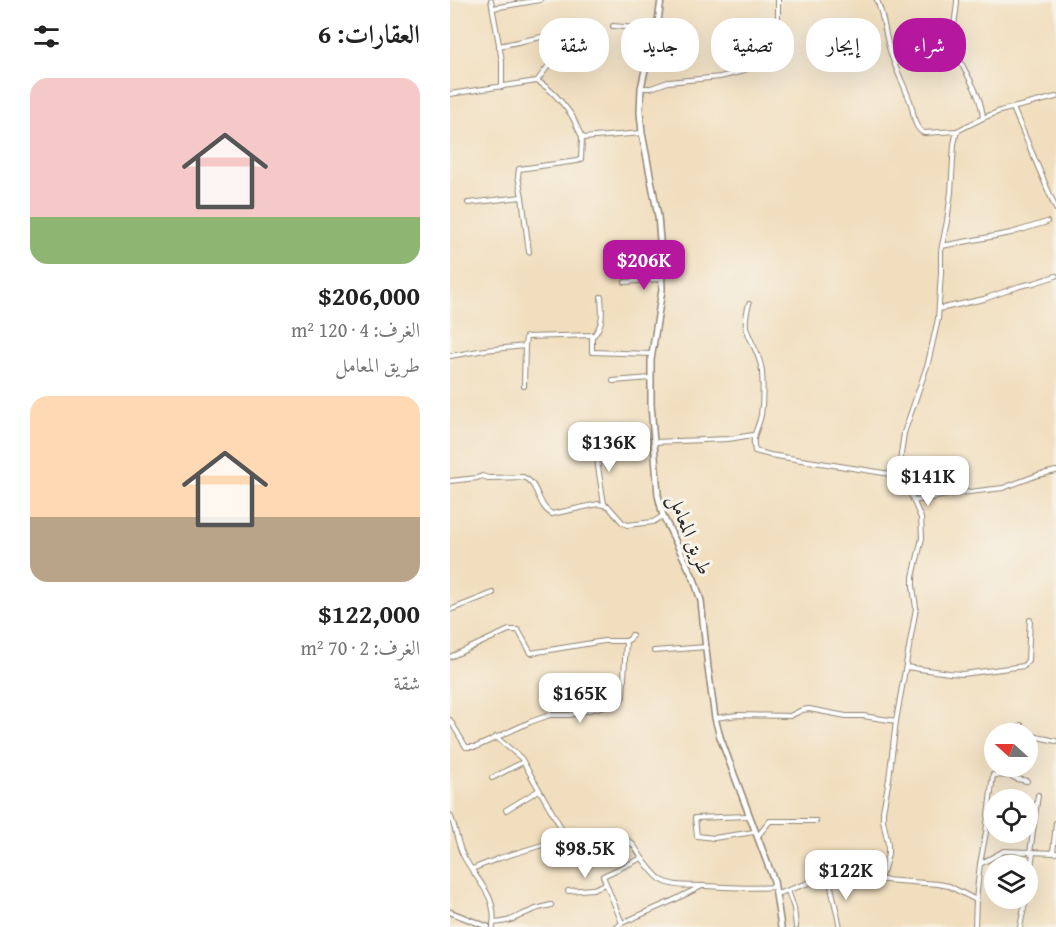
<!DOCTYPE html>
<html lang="ar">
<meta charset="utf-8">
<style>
:root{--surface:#fff;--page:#f6f6f6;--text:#222;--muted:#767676;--accent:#b5179e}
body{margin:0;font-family:"Gentium Book Plus",Amiri,serif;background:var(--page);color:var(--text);direction:rtl;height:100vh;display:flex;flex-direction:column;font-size:22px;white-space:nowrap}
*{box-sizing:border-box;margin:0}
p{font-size:20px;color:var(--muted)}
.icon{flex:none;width:33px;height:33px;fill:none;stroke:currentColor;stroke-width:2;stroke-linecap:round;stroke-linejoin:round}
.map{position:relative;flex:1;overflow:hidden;direction:ltr}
.side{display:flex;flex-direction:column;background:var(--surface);width:450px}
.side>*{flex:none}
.top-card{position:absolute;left:18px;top:18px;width:498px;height:54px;direction:rtl;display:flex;gap:12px}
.needle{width:39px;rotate:291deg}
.tools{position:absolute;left:534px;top:723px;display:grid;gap:12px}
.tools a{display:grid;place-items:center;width:54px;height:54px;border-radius:50%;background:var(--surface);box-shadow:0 6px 24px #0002;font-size:30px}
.price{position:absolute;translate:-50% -51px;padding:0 14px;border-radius:12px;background:#fff;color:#222;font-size:20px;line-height:39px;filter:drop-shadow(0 2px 3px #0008)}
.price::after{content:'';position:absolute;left:50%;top:36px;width:18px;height:14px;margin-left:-9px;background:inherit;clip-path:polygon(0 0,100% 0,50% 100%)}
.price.active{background:var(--accent);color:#fff}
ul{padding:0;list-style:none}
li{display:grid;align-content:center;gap:12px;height:318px;padding:0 30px}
li span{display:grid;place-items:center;height:186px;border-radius:18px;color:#555}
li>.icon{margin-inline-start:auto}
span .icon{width:108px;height:108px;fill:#fffc;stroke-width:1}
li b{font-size:26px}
h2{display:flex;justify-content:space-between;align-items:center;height:72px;padding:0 30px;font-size:26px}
.pill{padding:0 21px;border-radius:24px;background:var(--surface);box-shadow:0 6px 24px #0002;font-size:21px;line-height:54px}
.pill.active{background:var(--accent);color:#fff}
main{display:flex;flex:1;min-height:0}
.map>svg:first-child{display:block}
</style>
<main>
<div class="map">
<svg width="606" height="927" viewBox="0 0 606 927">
<rect width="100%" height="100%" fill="#f7f3e8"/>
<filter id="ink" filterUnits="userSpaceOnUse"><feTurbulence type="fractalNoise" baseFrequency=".0167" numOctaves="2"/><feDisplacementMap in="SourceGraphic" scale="12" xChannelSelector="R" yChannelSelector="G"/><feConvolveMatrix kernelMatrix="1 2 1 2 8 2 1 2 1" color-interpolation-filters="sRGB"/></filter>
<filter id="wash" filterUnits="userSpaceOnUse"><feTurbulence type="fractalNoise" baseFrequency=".008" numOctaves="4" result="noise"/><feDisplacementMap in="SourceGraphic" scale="24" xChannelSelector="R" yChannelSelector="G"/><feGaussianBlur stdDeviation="1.35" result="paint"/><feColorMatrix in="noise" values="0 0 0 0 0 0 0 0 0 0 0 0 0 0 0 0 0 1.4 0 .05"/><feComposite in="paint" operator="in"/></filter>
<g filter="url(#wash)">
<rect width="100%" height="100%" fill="#f1debe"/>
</g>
<g filter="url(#ink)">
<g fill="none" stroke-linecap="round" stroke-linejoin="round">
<g stroke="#8e8474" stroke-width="6">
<g id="minor">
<polyline points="41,0 52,61 52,87"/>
<path d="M427,0C434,17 435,34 440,51C445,69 455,86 461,104C464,114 464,129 474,133L507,131L533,118L550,111L606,97"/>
<path d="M507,0C507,13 500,38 504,47C513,72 531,91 533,118"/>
<polyline points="43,8 90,0"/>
<polyline points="163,26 207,30"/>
<polyline points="49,46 96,36"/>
<polyline points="87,81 99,65"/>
<polyline points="191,88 201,88 218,82 270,77 290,72 321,58 327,49 328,42 328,0"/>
<path d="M0,94L87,81C100,88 113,103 122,116C126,123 128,131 133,138L192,133"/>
<polyline points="563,108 606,209"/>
<polyline points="72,197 79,252"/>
<polyline points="18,203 72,197 68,176 69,169 127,161 131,159 132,138"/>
<polyline points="492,246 561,233 597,222"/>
<polyline points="168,248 184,248 211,244"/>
<polyline points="175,282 212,279"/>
<path d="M299,304C297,311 295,320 296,327C300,342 311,356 312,372C313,386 313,401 311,415C308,431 301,434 305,451L320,455L453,476"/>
<polyline points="489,309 534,299 570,286 584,283 606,276"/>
<polyline points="142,335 142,352 202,354"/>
<path d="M0,356L35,350L75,346L76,337L144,335C154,324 152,311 151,297"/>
<polyline points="163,381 201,378"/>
<polyline points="74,386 75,346"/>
<polyline points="204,442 278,439 303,435"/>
<polyline points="146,443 148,467 154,504"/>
<path d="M0,481L27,478L32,476L38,478L73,477C89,483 87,506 102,514L148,504L158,506L172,522L177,525L203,522L213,516"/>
<polyline points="464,501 502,494 553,488 588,475 606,471"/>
<polyline points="0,610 43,593"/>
<polyline points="204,651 256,647"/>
<polyline points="0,657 59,630 68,630 81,653 154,641 176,641 180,639 182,635"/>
<polyline points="456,667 499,673 513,674 574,666 578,660 580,620"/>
<polyline points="265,718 288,715 340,716 352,710 359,709 396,716 413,716 446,721"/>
<polyline points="0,720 16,747 26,747 80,722 100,715 120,715 169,702 173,697 176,641"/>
<polyline points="569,734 571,725"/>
<polyline points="578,735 606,741"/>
<polyline points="46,737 71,758 109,824 115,838"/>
<polyline points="561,776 567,779 577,781"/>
<polyline points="42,778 73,762"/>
<polyline points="56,810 89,790"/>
<path d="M0,815C6,828 7,843 13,855C26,881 48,895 43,927"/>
<polyline points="298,816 245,818 247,836 264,838 304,832"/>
<polyline points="307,837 320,821 366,821"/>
<polyline points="580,853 588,795"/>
<polyline points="603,853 606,823"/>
<polyline points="530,864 536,832 543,775 561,776 564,766"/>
<path d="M22,869L50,858L115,838L135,837L173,838C184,842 186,850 192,858C197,865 203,873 210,879C224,888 240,885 255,886C279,887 302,889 325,887"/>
<polyline points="382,876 381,887 390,927"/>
<polyline points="429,880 434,869 438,854 438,844 433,820 433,811 439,779 446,721 466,608 463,586 463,577 472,538 471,518 454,479 450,465 451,454 454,433 478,363 488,319 491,273 491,251 497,221 501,192 504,144 507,131"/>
<polyline points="578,887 583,853"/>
<polyline points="118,891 143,889 156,884"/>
<polyline points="338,891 344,908 346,927"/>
<path d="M326,894C345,889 362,880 382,876L488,884L499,886L526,900L525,927"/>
<polyline points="526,900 530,864 554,851 606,853"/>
<path d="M43,923C62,922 65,917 81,911C87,908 94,907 101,905"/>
<polyline points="172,923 153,876 192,858"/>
<polyline points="167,927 172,923 222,901 252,886"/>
<polyline points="570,927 576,898"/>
</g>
</g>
<g stroke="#8e8474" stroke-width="7">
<polyline id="tertiary" points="0,912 38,927"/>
</g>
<g stroke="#8e8474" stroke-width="8">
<polyline id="secondary" points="211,0 207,29 197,61 191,88 190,112 192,133 208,216 211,252 212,290 201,360 201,404 208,495 213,516 244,579 251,601 258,668 265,718 270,737 324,881 331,927"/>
</g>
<use href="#minor" stroke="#fff" stroke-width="4"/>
<use href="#tertiary" stroke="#fff" stroke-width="4.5"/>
<use href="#secondary" stroke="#fff" stroke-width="5"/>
</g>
</g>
<g text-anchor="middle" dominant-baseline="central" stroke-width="6" stroke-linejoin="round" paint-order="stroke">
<g font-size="20" fill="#2b2b2b" stroke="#f7f3e8">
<text transform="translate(241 534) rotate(68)">طريق المعامل</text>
</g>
</g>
</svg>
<div class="tools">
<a><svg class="needle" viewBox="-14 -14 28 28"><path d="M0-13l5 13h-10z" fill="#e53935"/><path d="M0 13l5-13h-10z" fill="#767676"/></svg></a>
<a><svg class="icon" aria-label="locate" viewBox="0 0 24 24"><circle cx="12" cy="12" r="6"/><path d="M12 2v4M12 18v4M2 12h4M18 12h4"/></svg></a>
<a><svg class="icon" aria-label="layers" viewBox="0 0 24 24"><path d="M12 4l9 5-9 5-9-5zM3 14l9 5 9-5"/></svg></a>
</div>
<b class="price active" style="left:194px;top:291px">$206K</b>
<b class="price" style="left:159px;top:473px">$136K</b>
<b class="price" style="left:478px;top:507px">$141K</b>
<b class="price" style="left:130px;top:724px">$165K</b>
<b class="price" style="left:135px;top:879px">$98.5K</b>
<b class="price" style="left:396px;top:901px">$122K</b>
<div class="top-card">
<a class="pill active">شراء</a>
<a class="pill">إيجار</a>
<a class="pill">تصفية</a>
<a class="pill">جديد</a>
<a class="pill">شقة</a>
</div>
</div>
<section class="side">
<h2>العقارات: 6<svg class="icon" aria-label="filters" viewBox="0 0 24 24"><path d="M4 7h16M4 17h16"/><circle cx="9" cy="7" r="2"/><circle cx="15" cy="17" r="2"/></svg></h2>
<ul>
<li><span style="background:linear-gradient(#f6c9c9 75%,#8fb573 0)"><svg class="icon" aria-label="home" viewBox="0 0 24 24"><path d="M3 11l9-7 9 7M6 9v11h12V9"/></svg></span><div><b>$206,000</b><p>الغرف: 4 · 120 m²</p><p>طريق المعامل</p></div></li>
<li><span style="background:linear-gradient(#ffd9b3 65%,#b9a48a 0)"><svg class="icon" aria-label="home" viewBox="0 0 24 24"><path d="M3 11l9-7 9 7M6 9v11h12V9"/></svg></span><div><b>$122,000</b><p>الغرف: 2 · 70 m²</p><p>شقة</p></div></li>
</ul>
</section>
</main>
